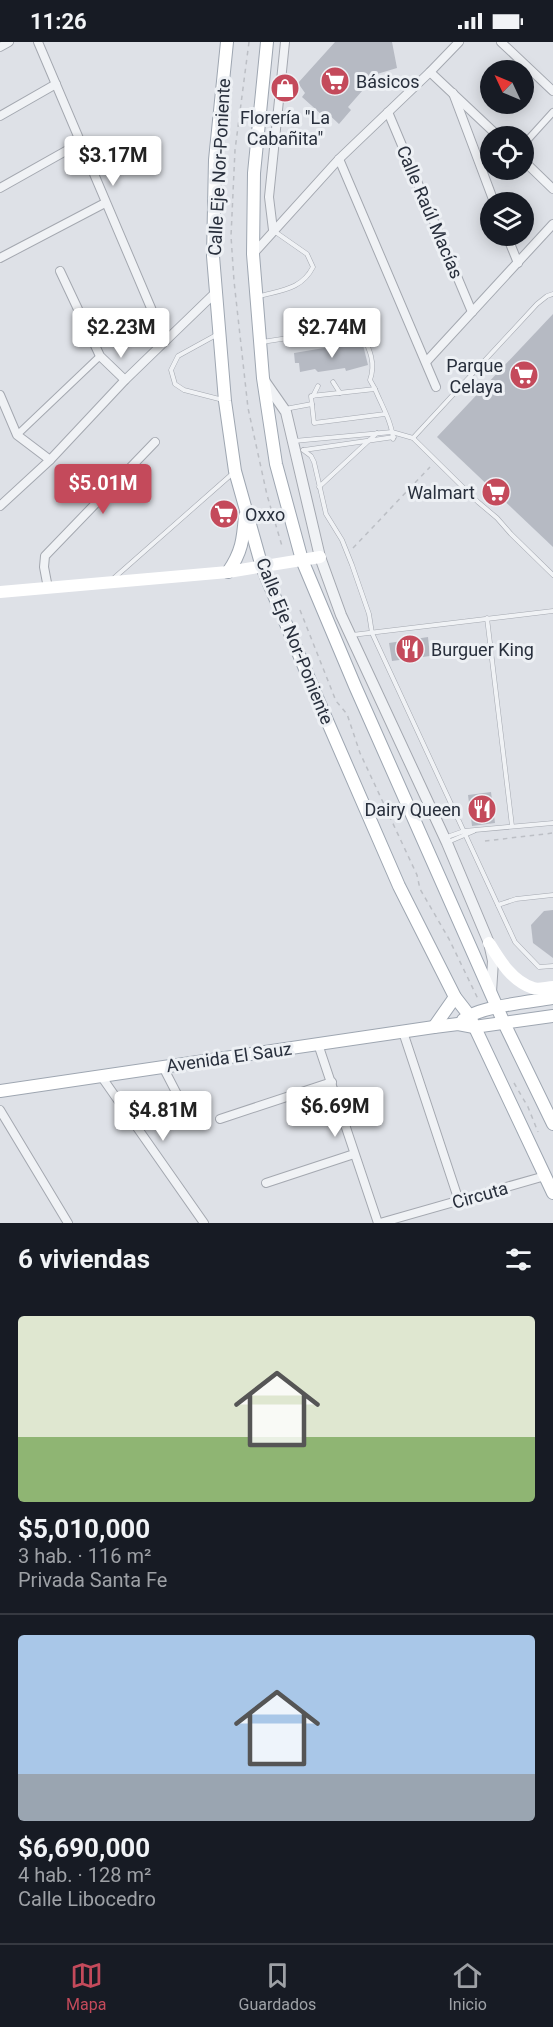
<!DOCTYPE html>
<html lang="es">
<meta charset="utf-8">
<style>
:root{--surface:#171b24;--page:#242831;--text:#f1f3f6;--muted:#9ea1a6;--line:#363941;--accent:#c44a5b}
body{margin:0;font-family:Roboto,sans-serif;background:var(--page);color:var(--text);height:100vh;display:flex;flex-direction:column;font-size:22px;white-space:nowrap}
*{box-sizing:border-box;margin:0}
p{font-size:20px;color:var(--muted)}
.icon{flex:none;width:33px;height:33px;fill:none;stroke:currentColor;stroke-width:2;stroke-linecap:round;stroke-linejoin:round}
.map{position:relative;height:1181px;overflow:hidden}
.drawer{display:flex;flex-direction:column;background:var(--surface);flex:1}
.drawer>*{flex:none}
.needle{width:39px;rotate:314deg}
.controls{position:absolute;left:480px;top:18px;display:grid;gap:12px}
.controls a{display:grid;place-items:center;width:54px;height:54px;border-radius:50%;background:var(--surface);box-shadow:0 3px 15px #0003;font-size:30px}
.price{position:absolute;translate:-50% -51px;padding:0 14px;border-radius:6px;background:#fff;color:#222;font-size:20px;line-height:39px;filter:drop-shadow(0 2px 3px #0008)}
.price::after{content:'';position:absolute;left:50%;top:36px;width:18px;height:14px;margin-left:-9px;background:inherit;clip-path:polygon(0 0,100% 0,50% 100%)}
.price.current{background:var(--accent);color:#fff}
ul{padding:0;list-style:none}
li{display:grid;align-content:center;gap:12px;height:318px;padding:0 18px}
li+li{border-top:2px solid var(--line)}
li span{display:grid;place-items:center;height:186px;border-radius:6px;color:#555}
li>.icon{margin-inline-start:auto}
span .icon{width:108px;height:108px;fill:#fffc;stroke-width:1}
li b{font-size:26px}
h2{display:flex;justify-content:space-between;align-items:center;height:72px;padding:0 18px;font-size:26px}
.status{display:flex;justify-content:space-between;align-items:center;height:42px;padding:0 30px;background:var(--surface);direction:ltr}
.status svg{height:16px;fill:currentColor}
.menu{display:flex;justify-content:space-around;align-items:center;height:84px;border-top:2px solid var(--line);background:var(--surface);font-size:16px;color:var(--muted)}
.menu a{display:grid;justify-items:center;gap:3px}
.menu .current{color:var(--accent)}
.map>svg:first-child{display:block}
</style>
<div class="status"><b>11:26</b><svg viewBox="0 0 49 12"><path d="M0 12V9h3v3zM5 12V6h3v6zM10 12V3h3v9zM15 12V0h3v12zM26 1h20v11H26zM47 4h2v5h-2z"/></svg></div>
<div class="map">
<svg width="553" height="1181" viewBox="0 0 553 1181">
<rect width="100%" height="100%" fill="#dee1e7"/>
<g fill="#b6bac3">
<polygon points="335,0 392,0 397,26 377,32 348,65 351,68 339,82 325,69 321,72 302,55 305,51 298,41"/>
<polygon points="553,272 553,505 437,395"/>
<polygon points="342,303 344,305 363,303 368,323 346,329 345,326 318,330 315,327 300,330 299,321 295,321 294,311"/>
<polygon points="428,595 430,614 392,619 389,601"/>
<polygon points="491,750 495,781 472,784 468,753"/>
<polygon points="553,868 553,916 533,901 531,883 544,869"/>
</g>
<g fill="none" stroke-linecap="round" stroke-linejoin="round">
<g stroke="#a4a8b0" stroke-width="5">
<g id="service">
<path d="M260,254C282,248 302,247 313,225L307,212L274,189"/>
<polyline points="218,292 178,314 171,328 175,342 184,348 223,358"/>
<path d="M262,300L359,285C367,303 377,318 370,338L375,347"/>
<polyline points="333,340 340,351"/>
<polyline points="313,354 318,344"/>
<polyline points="285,367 312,362"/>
<path d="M385,372L314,381L311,354L375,347C381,362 392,380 393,397"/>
<polyline points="413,396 537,262 547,254 553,252"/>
<polyline points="294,399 392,390 413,396 478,460 497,476 511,492 553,533"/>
<polyline points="303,408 311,414 314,420 326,472 342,498 352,523 369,572 372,591 515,900 539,925 553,924"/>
<polyline points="304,408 394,395"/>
<polyline points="319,445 377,391"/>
<polyline points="114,536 232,432"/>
<polyline points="487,576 512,784"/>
<polyline points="352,593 553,569"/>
<polyline points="447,795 464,789 553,781"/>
<polyline points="448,800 474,789"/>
<polyline points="498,863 516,857 553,853"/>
</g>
</g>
<g stroke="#a4a8b0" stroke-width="8">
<g id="pedestrian">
<polyline points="524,102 553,70"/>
<polyline points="17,393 100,314"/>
</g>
</g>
<g stroke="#a4a8b0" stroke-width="10">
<g id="minor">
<polyline points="38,0 165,299"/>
<polyline points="501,0 553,49"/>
<polyline points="0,5 9,0"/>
<polyline points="430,30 498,94"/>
<polyline points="453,51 494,160"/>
<polyline points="388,70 472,270"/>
<polyline points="0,74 56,42"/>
<polyline points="339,117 436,345"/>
<polyline points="524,119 553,147"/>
<polyline points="0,146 80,101"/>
<polyline points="273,188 269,155 285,0"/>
<polyline points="507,194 518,221"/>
<polyline points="253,212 339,117 430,30 459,0"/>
<polyline points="0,216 105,161"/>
<polyline points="60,229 100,314 125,338"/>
<polyline points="426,320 553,182"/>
<polyline points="0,353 17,393 50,418"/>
<polyline points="0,464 50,418 125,338 215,251"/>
<polyline points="48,546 44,525 45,514 155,400"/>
<polyline points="403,990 459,1159"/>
<polyline points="318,1002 378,1181"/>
<polyline points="163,1025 178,1054"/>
<polyline points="101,1034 204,1181"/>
<polyline points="0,1068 68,1181"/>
<polyline points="220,1077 332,1040"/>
<polyline points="266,1141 354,1112"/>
<polyline points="380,1181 545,1134"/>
</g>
</g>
<g stroke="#a4a8b0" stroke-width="12">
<polyline id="tertiary" points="263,337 286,370 320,515 341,573 447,801 489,901 493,919 491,950"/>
</g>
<g stroke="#9ea6b1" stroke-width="14">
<g id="primary">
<polyline points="227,0 215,118 213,214 225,359 235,429 262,525 319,660 399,844 455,955 469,973 553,1151"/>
<polyline points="267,0 254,131 253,212 263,336 276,422 302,518 355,644 504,981 553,1082"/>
<path d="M228,530C242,510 243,497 245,474"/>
<path d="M463,978C480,964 530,960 553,956"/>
<polyline points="434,985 455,955"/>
<polyline points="0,1049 434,985 458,982 474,985 553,974"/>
</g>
</g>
<g stroke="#bcbfc5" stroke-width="1.5" stroke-dasharray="4.5 4.5" stroke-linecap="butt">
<polyline points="249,0 235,108 231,194 234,239 248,366 267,453 282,504"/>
<polyline points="353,506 430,425"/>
<polyline points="300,568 336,659 347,672 360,711 417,833 420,847 449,897 479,959"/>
<polyline points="485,799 553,791"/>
<polyline points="514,1041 528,1065 538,1090"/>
</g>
<use href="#service" stroke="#f0f2f5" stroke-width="4"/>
<use href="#pedestrian" stroke="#f0f2f5" stroke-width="6"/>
<use href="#minor" stroke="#f0f2f5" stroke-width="8"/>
<use href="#tertiary" stroke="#f0f2f5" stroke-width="10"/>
<g stroke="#fff" stroke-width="12">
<polyline points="0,550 228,530 320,515"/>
<path d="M489,901C500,919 512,939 533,946C539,948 547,945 553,945"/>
</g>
<use href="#primary" stroke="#fff" stroke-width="12"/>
</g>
<defs>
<g id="supermarket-disc" transform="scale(1.5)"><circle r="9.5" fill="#c44a5b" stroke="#edf0f4"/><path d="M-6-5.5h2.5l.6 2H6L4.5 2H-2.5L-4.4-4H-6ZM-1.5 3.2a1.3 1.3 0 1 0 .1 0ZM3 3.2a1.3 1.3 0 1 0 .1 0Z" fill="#fff"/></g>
<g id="shop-disc" transform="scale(1.5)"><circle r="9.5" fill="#c44a5b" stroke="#edf0f4"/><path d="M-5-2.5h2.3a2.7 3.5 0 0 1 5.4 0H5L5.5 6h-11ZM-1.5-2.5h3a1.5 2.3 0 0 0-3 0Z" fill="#fff"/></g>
<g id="restaurant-disc" transform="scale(1.5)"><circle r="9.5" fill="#c44a5b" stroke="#edf0f4"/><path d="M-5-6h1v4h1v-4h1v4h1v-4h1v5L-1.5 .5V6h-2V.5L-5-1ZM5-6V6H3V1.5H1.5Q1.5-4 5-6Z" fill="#fff"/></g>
</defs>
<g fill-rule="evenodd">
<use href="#supermarket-disc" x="335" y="39"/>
<use href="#shop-disc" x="285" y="46"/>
<use href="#supermarket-disc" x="524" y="333"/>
<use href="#supermarket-disc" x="496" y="450"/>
<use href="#supermarket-disc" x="224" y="472"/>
<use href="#restaurant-disc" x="410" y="607"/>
<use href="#restaurant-disc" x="482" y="767"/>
</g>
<g text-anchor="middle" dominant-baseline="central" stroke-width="6" stroke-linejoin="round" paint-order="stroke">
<g font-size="18" fill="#282f3c" stroke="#edf0f4" text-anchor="start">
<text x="356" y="39">Básicos</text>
<text x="285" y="75" text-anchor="middle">Florería "La<tspan x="285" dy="21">Cabañita"</tspan></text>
<text x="503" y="323" text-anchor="end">Parque<tspan x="503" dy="21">Celaya</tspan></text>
<text x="475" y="450" text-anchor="end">Walmart</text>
<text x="245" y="472">Oxxo</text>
<text x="431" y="607">Burguer King</text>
<text x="461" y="767" text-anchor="end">Dairy Queen</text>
</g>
<g font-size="18" fill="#282f3c" stroke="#edf0f4">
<text transform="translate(219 125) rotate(-87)">Calle Eje Nor-Poniente</text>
<text transform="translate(430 170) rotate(67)">Calle Raúl Macías</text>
<text transform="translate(295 599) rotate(68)">Calle Eje Nor-Poniente</text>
<text transform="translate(229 1015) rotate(-8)">Avenida El Sauz</text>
<text transform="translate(480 1153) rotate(-16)">Circuta</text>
</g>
</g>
</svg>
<div class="controls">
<a><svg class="needle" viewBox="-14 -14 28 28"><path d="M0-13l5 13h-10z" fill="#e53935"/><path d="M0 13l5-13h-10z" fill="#9ea1a6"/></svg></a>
<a><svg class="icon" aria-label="locate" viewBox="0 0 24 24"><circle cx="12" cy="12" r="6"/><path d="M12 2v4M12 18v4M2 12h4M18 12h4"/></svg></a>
<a><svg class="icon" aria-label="layers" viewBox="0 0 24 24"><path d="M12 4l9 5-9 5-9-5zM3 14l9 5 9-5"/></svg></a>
</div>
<b class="price" style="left:113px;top:145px">$3.17M</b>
<b class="price" style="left:121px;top:317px">$2.23M</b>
<b class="price" style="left:332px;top:317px">$2.74M</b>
<b class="price current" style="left:103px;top:473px">$5.01M</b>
<b class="price" style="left:335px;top:1096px">$6.69M</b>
<b class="price" style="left:163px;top:1100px">$4.81M</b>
</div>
<section class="drawer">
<h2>6 viviendas<svg class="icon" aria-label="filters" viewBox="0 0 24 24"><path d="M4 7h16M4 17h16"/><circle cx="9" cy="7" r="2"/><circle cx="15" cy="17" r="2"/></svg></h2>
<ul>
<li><span style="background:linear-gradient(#dfe7d0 65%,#8fb573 0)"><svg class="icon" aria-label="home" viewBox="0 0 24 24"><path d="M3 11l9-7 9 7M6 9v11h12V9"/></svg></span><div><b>$5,010,000</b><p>3 hab. · 116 m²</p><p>Privada Santa Fe</p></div></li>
<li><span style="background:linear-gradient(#a9c7e8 75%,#9aa5b1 0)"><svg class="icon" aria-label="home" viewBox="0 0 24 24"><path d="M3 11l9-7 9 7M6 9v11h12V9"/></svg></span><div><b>$6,690,000</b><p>4 hab. · 128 m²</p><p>Calle Libocedro</p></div></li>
</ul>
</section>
<nav class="menu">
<a class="current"><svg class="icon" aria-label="map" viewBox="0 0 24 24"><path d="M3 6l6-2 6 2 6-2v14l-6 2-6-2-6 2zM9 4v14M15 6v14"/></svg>Mapa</a>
<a><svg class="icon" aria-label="saved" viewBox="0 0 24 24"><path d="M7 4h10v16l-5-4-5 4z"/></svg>Guardados</a>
<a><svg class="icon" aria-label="home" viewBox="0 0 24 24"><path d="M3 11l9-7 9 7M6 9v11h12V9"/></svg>Inicio</a>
</nav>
